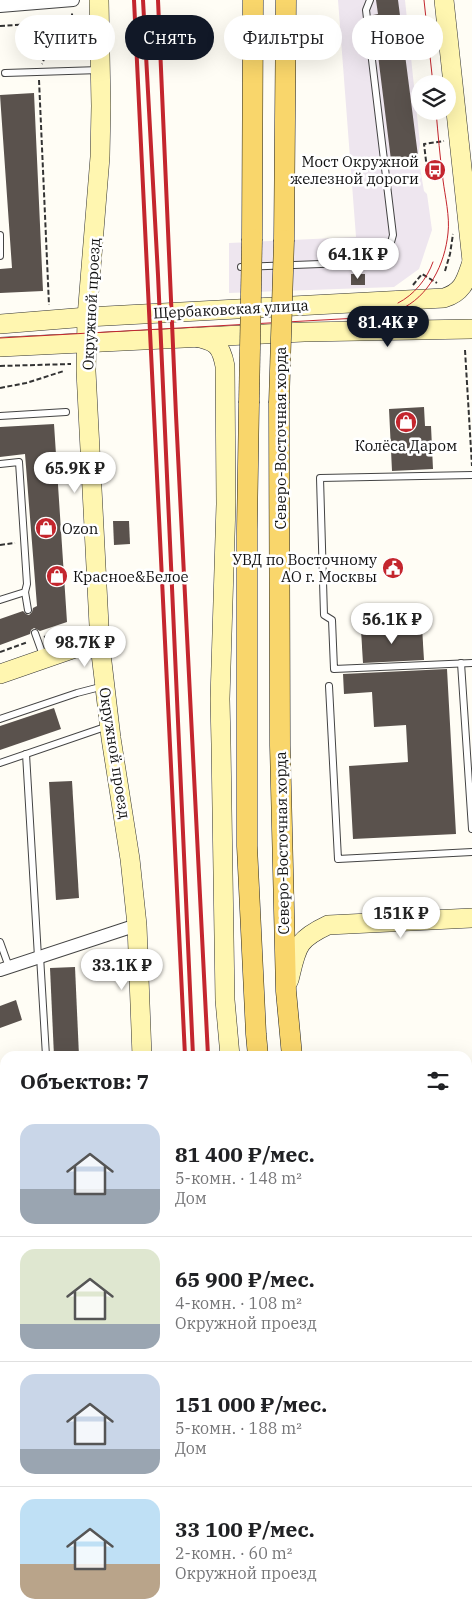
<!DOCTYPE html>
<html lang="ru">
<meta charset="utf-8">
<style>
:root{--surface:#fff;--page:#f2f2f2;--text:#202124;--muted:#757577;--line:#e0e0e0;--accent:#111827}
body{margin:0;font-family:"IBM Plex Serif",serif;background:var(--page);color:var(--text);height:100vh;display:flex;flex-direction:column;font-size:19px;white-space:nowrap}
*{box-sizing:border-box;margin:0}
p{font-size:16px;color:var(--muted)}
.icon{flex:none;width:28px;height:28px;fill:none;stroke:currentColor;stroke-width:2;stroke-linecap:round;stroke-linejoin:round}
.map{position:relative;flex:1;overflow:hidden}
.details{position:absolute;left:0px;top:1051px;width:472px;height:571px;display:flex;flex-direction:column;background:var(--surface);border-radius:15px 15px 0 0;box-shadow:0 5px 20px #0002}
.details>*{flex:none}
.top-card{position:absolute;left:15px;top:15px;width:442px;height:45px;display:flex;gap:10px}
.tools{position:absolute;left:411px;top:75px;display:grid;gap:10px}
.tools a{display:grid;place-items:center;width:45px;height:45px;border-radius:50%;background:var(--surface);box-shadow:0 5px 20px #0002;font-size:25px}
.price{position:absolute;translate:-50% -42px;padding:0 11px;border-radius:18px;background:#fff;color:#222;font-size:16px;line-height:32px;filter:drop-shadow(0 1px 2px #0008)}
.price::after{content:'';position:absolute;left:50%;top:30px;width:15px;height:11px;margin-left:-8px;background:inherit;clip-path:polygon(0 0,100% 0,50% 100%)}
.price.active{background:var(--accent);color:#fff}
ul{padding:0;list-style:none}
li{display:flex;align-items:center;gap:15px;height:125px;padding:0 20px}
li+li{border-top:1px solid var(--line)}
li span{display:grid;place-items:center;flex:none;width:140px;height:100px;border-radius:15px;color:#555}
li>.icon{margin-inline-start:auto}
span .icon{width:60px;height:60px;fill:#fffc;stroke-width:1}
li b{font-size:21px}
h2{display:flex;justify-content:space-between;align-items:center;height:60px;padding:0 20px;font-size:21px}
.chip{padding:0 18px;border-radius:22px;background:var(--surface);box-shadow:0 5px 20px #0002;font-size:18px;line-height:45px}
.chip.active{background:var(--accent);color:#fff}
.map>svg:first-child{display:block}
</style>
<div class="map">
<svg width="472" height="1622" viewBox="0 0 472 1622">
<rect width="100%" height="100%" fill="#fffdf5"/>
<g fill="#eee6ef">
<polygon points="338,0 405,0 420,144 418,156 424,191 427,194 432,230 419,269 394,287 229,293 229,243 356,237"/>
<polygon points="0,1222 5,1225 5,1336 0,1337"/>
<polygon points="5,1365 5,1618 142,1618 142,1622 0,1622 0,1366"/>
</g>
<g fill="#5a524d">
<polygon points="376,0 398,0 418,156 391,160 373,15 378,14"/>
<polygon points="34,93 43,291 0,293 0,269 12,268 0,95"/>
<rect x="351" y="274" width="14" height="11"/>
<polygon points="424,407 425,426 431,426 433,469 392,471 389,409"/>
<polygon points="54,424 67,622 40,631 34,628 31,630 30,634 0,645 0,619 23,611 26,614 29,615 32,612 33,608 37,606 25,454 0,457 0,427"/>
<polygon points="113,521 129,521 130,544 114,545"/>
<polygon points="422,627 424,660 363,663 361,630"/>
<polygon points="447,669 456,834 353,839 349,766 408,762 406,725 374,727 372,692 344,694 343,674"/>
<polygon points="54,708 61,729 0,750 0,726"/>
<polygon points="72,781 79,898 56,900 49,782"/>
<polygon points="75,967 79,1056 54,1056 50,968"/>
<polygon points="16,1000 22,1020 0,1028 0,1006"/>
</g>
<g fill="none" stroke-linecap="round" stroke-linejoin="round">
<g stroke="#dbdad3" stroke-width="20" stroke-dasharray="20 10" stroke-linecap="butt">
<polyline points="332,1618 333,1622"/>
<polyline points="369,1618 370,1622"/>
</g>
<g stroke="#444" stroke-width="8">
<g id="lane">
<polyline points="5,73 100,70"/>
<polyline points="0,235 0,256"/>
<polyline points="241,267 374,262 388,253 393,235 366,10 370,0"/>
<polyline points="0,416 66,412"/>
<polyline points="0,464 19,462 27,584 25,592 0,600"/>
<polyline points="472,475 320,478 324,615 332,620 334,669 472,663"/>
<polyline points="25,592 28,610"/>
<polyline points="35,633 44,658"/>
<polyline points="461,663 472,829"/>
<polyline points="329,686 338,859 472,852"/>
<polyline points="0,719 77,693 104,686"/>
<polyline points="26,754 38,957"/>
<polyline points="0,763 108,726"/>
<polyline points="0,942 9,967"/>
<polyline points="40,956 46,1056"/>
<polyline points="468,1233 472,1233"/>
<polyline points="468,1422 469,1417"/>
<polyline points="468,1594 472,1588"/>
<polyline points="468,1601 471,1622"/>
<polyline points="275,1618 276,1622"/>
</g>
</g>
<g stroke="#444" stroke-width="14">
<g id="street">
<polyline points="0,6 73,0"/>
<polyline points="0,970 137,925"/>
<polyline points="0,1347 5,1346"/>
<polyline points="468,1518 472,1521"/>
</g>
</g>
<g stroke="#333" stroke-width="20">
<g id="secondary">
<polyline points="99,0 101,106 100,157 87,317 86,371 100,645 111,738 130,859 137,925 142,1056"/>
<polyline points="444,0 472,261"/>
<path d="M0,324L87,317L444,298C464,292 466,279 472,262"/>
<path d="M195,337C216,341 221,345 225,366L226,504L220,699L221,744L225,1000L230,1056"/>
<polyline points="0,347 304,332 472,329"/>
<polyline points="0,674 75,648 100,645"/>
<path d="M289,980C297,947 296,940 328,925L472,918"/>
<polyline points="184,1618 185,1622"/>
<polyline points="303,1618 304,1622"/>
</g>
</g>
<g stroke="#222" stroke-width="21">
<g id="primary">
<polyline points="252,239 253,0"/>
<polyline points="284,240 286,0"/>
<polyline points="249,403 247,529 247,846 256,1034 258,1056"/>
<polyline points="279,403 280,746 286,991 292,1056"/>
</g>
</g>
<g stroke="#333" stroke-width="2" stroke-dasharray="5 2.5" stroke-linecap="butt">
<polyline points="0,26 48,23 49,47 42,64"/>
<polyline points="49,47 73,47 72,13"/>
<polyline points="39,80 49,305"/>
<polyline points="427,169 424,144 444,141"/>
<polyline points="445,271 450,254 453,234"/>
<polyline points="413,285 422,274 437,283"/>
<polyline points="465,350 472,466"/>
<polyline points="0,366 71,364"/>
<polyline points="0,388 26,383 64,371"/>
<polyline points="0,545 15,543"/>
<polyline points="44,637 75,627"/>
<polyline points="0,652 28,642"/>
</g>
<use href="#lane" stroke="#fff" stroke-width="6"/>
<use href="#street" stroke="#fff" stroke-width="12"/>
<use href="#secondary" stroke="#fff6b0" stroke-width="19"/>
<use href="#primary" stroke="#f9d66b" stroke-width="20"/>
<g stroke="#c4262e" stroke-width="1">
<polyline points="424,0 433,84"/>
<path d="M398,303C414,295 427,279 433,262"/>
<path d="M0,338L358,318C371,316 386,315 399,310C429,297 445,264 448,233C450,217 445,196 443,180C440,157 438,134 436,111"/>
</g>
<g stroke="#c4262e" stroke-width="4">
<polyline points="134,0 185,1056"/>
<polyline points="143,0 158,275 193,1056"/>
<polyline points="158,0 176,415 208,1056"/>
<polyline points="217,1618 218,1622"/>
<polyline points="226,1618 227,1622"/>
<polyline points="241,1618 241,1622"/>
</g>
<g stroke="#222" stroke-width="21" stroke-linecap="butt">
<g id="primary-bridge">
<polyline points="249,403 252,239"/>
<polyline points="279,403 284,240"/>
</g>
</g>
<use href="#primary-bridge" stroke="#f9d66b" stroke-width="20"/>
</g>
<defs>
<g id="bus-disc" transform="scale(1.125)"><circle r="9.5" fill="#c4262e" stroke="#fff"/><path d="M-5-6H5V4H4V6H2V4H-2V6H-4V4H-5ZM-3.5-4V0h7V-4ZM-3.5 1.2v1.5H-2V1.2ZM2 1.2v1.5H3.5V1.2Z" fill="#fff"/></g>
<g id="shop-disc" transform="scale(1.125)"><circle r="9.5" fill="#c4262e" stroke="#fff"/><path d="M-5-2.5h2.3a2.7 3.5 0 0 1 5.4 0H5L5.5 6h-11ZM-1.5-2.5h3a1.5 2.3 0 0 0-3 0Z" fill="#fff"/></g>
<g id="civic-disc" transform="scale(1.125)"><circle r="9.5" fill="#c4262e" stroke="#fff"/><path d="M-.6-6.5H3V-4.5H.6V-3L4-1V1h2V6H-6V1h2V-1L-.6-3ZM-1.2 2.5V6h2.4V2.5Z" fill="#fff"/></g>
</defs>
<g fill-rule="evenodd">
<use href="#bus-disc" x="435" y="170"/>
<use href="#shop-disc" x="406" y="422"/>
<use href="#shop-disc" x="46" y="528"/>
<use href="#civic-disc" x="393" y="568"/>
<use href="#shop-disc" x="57" y="576"/>
</g>
<g text-anchor="middle" dominant-baseline="central" stroke-width="5" stroke-linejoin="round" paint-order="stroke">
<g font-size="15" fill="#111" stroke="#fff" text-anchor="end">
<text x="419" y="161">Мост Окружной<tspan x="419" dy="17">железной дороги</tspan></text>
<text x="406" y="445" text-anchor="middle">Колёса Даром</text>
<text x="62" y="528" text-anchor="start">Ozon</text>
<text x="377" y="559">УВД по Восточному<tspan x="377" dy="17">АО г. Москвы</tspan></text>
<text x="73" y="576" text-anchor="start">Красное&amp;Белое</text>
</g>
<g font-size="15" fill="#111" stroke="#fff">
<text transform="translate(91 304) rotate(-87)">Окружной проезд</text>
<text transform="translate(231 309) rotate(-3)">Щербаковская улица</text>
<text transform="translate(280 438) rotate(-90)">Северо-Восточная хорда</text>
<text transform="translate(115 753) rotate(81)">Окружной проезд</text>
<text transform="translate(282 843) rotate(-91)">Северо-Восточная хорда</text>
</g>
</g>
</svg>
<div class="tools">
<a><svg class="icon" aria-label="layers" viewBox="0 0 24 24"><path d="M12 4l9 5-9 5-9-5zM3 14l9 5 9-5"/></svg></a>
</div>
<b class="price" style="left:358px;top:280px">64.1K ₽</b>
<b class="price active" style="left:388px;top:348px">81.4K ₽</b>
<b class="price" style="left:75px;top:494px">65.9K ₽</b>
<b class="price" style="left:392px;top:645px">56.1K ₽</b>
<b class="price" style="left:85px;top:668px">98.7K ₽</b>
<b class="price" style="left:401px;top:939px">151K ₽</b>
<b class="price" style="left:122px;top:991px">33.1K ₽</b>
<div class="top-card">
<a class="chip">Купить</a>
<a class="chip active">Снять</a>
<a class="chip">Фильтры</a>
<a class="chip">Новое</a>
</div>
<section class="details">
<h2>Объектов: 7<svg class="icon" aria-label="filters" viewBox="0 0 24 24"><path d="M4 7h16M4 17h16"/><circle cx="9" cy="7" r="2"/><circle cx="15" cy="17" r="2"/></svg></h2>
<ul>
<li><span style="background:linear-gradient(#c9d6e8 65%,#9aa5b1 0)"><svg class="icon" aria-label="home" viewBox="0 0 24 24"><path d="M3 11l9-7 9 7M6 9v11h12V9"/></svg></span><div><b>81 400 ₽/мес.</b><p>5-комн. · 148 m²</p><p>Дом</p></div></li>
<li><span style="background:linear-gradient(#dfe7d0 75%,#9aa5b1 0)"><svg class="icon" aria-label="home" viewBox="0 0 24 24"><path d="M3 11l9-7 9 7M6 9v11h12V9"/></svg></span><div><b>65 900 ₽/мес.</b><p>4-комн. · 108 m²</p><p>Окружной проезд</p></div></li>
<li><span style="background:linear-gradient(#c9d6e8 75%,#9aa5b1 0)"><svg class="icon" aria-label="home" viewBox="0 0 24 24"><path d="M3 11l9-7 9 7M6 9v11h12V9"/></svg></span><div><b>151 000 ₽/мес.</b><p>5-комн. · 188 m²</p><p>Дом</p></div></li>
<li><span style="background:linear-gradient(#bfe0f5 65%,#b9a48a 0)"><svg class="icon" aria-label="home" viewBox="0 0 24 24"><path d="M3 11l9-7 9 7M6 9v11h12V9"/></svg></span><div><b>33 100 ₽/мес.</b><p>2-комн. · 60 m²</p><p>Окружной проезд</p></div></li>
</ul>
</section>
</div>
